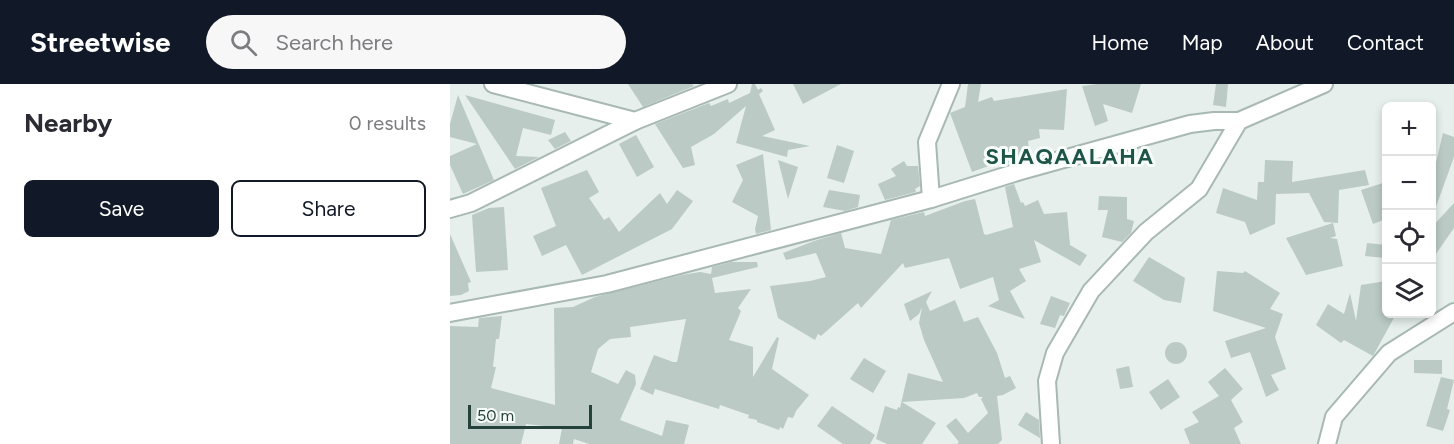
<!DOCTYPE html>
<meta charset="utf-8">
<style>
:root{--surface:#fff;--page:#f7f7f7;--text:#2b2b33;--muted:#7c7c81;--line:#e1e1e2;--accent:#111827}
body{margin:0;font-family:Figtree,sans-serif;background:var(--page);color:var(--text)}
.controls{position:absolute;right:18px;top:18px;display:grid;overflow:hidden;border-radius:9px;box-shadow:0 3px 9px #0003}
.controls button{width:54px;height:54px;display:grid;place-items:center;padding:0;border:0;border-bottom:2px solid var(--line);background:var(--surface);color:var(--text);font:30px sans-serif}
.scale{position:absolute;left:18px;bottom:15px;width:124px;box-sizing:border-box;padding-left:6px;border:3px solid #24423a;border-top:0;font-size:16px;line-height:21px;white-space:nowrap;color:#24423a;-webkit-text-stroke:4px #f7fbf9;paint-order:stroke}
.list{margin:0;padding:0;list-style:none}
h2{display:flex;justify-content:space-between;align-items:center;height:78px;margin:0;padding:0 24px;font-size:26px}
h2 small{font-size:20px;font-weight:400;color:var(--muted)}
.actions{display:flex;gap:12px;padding:18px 24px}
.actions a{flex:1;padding:14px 0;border:2px solid var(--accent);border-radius:9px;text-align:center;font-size:21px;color:var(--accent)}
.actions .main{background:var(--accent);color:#fff}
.icon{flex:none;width:33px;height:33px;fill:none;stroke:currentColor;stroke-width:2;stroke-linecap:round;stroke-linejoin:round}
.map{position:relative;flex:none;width:1004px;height:360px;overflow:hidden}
header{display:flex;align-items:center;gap:36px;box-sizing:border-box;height:84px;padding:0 30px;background:var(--accent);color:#fff}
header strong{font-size:28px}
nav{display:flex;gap:33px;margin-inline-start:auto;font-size:21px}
.search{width:420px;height:54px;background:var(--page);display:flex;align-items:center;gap:15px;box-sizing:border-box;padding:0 21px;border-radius:33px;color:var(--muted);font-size:22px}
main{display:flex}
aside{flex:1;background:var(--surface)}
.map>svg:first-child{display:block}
</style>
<header>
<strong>Streetwise</strong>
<div class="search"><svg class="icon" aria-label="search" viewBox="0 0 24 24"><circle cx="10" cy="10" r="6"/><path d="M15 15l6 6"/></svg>Search here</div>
<nav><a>Home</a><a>Map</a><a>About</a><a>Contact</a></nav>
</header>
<main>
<aside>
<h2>Nearby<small>0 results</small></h2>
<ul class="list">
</ul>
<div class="actions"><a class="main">Save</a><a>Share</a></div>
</aside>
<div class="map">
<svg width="1004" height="360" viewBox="0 0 1004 360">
<rect width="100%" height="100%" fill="#e6efeb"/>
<g fill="#bbcac4">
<polygon points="178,0 242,0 244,2 193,23"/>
<polygon points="302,0 305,0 308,6 311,4 313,7 309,10 325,46 312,52 360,62 338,66 337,73 286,59 296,22 264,50 241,63 245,81 233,84 205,40 259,19 261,22 278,15 279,19 300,9"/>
<polygon points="343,0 391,0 353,20"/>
<polygon points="518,0 531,0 528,18 542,13 544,17 617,5 614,46 589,45 590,54 578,57 580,73 565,78 553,79 552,77 522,88 500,29 515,23"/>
<polygon points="647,0 691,0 682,29 653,20 658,37 645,42 632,2"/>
<polygon points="766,0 778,0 776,23 763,21"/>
<polygon points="8,11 44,96 13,110 0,81 0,72 27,60 0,53 0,40"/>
<polygon points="15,11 105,36 101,51 73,44 66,72 89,73 65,85"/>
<polygon points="115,48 121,57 105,65 98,56"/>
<polygon points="993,49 1004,53 1004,73 983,131 981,130 981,100"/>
<polygon points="186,51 204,83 187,93 169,60"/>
<polygon points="387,61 404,67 394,99 377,94"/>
<polygon points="313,70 321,146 306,150 305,145 308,132 282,118 293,96 286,81"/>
<polygon points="328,76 348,83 338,115"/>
<polygon points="815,76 843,77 842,98 915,86 919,101 889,106 888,139 874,138 859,109 826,110 825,140 800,151 795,138 766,129 773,104 807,116 808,98 814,98"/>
<polygon points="454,77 457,82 468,82 470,102 465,105 466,108 435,116 428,100 446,92 441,85"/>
<polygon points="137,86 149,108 139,114 154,136 159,133 169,148 210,109 217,120 227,106 243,117 222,145 132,191 116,161 92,172 83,152 106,142 91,104"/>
<polygon points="936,98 936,135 923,140 911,106"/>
<polygon points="564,100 571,119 573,118 575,122 588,116 594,130 617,128 620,161 637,171 630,182 584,156 591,178 569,185 576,197 560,207 575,235 538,222 549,216 543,193 510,205 499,174 455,184 453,179 411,224 408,219 371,252 368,250 365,256 328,234 320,202 360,197 376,193 366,169 336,176 333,169 364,157 391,149 395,164 431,170 441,136 474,128 475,132 515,117 525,115 534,150 536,151 563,143 555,103"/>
<polygon points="379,106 410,111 408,123 395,127 373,123"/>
<polygon points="649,112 677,113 677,135 684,137 681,149 672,158 652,153 658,126 648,126"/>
<polygon points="1004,119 1004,144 981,177 981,144"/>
<polygon points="54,123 58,186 26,188 22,131 39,124"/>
<polygon points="883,139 886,152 880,154 887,155 893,182 856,191 836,154"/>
<polygon points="0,150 21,198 18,199 19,207 11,211 0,212"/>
<polygon points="917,159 936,161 935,174 915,172"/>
<polygon points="699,173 735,194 731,219 714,216 683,197"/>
<polygon points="281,178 307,178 308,183 262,194 265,209 301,205 288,224 291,227 279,256 303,263 303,293 327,253 329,254 322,285 359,311 346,327 343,334 338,333 333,345 330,343 329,346 307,338 307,336 298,334 299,331 270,321 269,325 205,305 203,311 190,305 204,271 223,278 227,278 236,235 180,243 181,253 160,255 148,265 141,288 168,300 176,286 185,291 186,300 170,336 212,352 216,336 239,341 234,360 139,360 124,355 123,360 109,360 112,344 76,340 71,360 0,360 0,242 28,243 29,234 52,232 49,255 46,255 43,283 46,283 41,304 105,321 104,224 123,223 145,213 232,191 250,188 261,190 262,183"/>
<polygon points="767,187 793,189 795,187 830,209 820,225 833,230 825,253 836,285 821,291 829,306 816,313 800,268 781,274 775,257 816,244 763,227"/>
<polygon points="936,197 936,230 946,230 923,272 894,256 891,259 866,241 878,220 894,230 900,209 906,237 911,201"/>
<polygon points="482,207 476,218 480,227 505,216 514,238 528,233 547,269 555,294 560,292 566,304 553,311 547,312 552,356 548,360 507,360 509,358 496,342 506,334 518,349 538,329 531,315 533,313 529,313 527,309 514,314 452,318 486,339 472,360 437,360 426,355 435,322 447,326 448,323 450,324 458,289 493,298 474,256 469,239 472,223 469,230 460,237 454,220"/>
<polygon points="601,212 620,219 614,232 610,231 605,244 590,240"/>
<circle cx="726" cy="269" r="11"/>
<polygon points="414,274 436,287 423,309 400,295"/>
<polygon points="964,276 992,276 992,290 964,289"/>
<polygon points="679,282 683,303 670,305 666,285"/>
<polygon points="775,284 793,305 781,316 793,338 784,344 791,360 740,360 734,345 749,338 742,328 769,312 758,298"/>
<polygon points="991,293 1004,296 997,325 1000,326 993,347 976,342"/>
<polygon points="718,295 730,313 711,326 699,308"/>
<polygon points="382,322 425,351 420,360 393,360 367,342"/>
<polygon points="576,328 589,336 590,354 568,341"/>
</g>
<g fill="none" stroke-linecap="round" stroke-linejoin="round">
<g stroke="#a8b8b2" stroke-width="20">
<g id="minor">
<polyline points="43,0 185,37"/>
<polyline points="481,115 477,58 501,0"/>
<polyline points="0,125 21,119 185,37 278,0"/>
<polyline points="0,229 157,200 481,115 574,86 740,40 764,37 789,37"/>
<polyline points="601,360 597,297 605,269 641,207 696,148 749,105 789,37 874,0"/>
<polyline points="877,360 884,333 939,269 1004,228"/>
</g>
</g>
<use href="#minor" stroke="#fff" stroke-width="16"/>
</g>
<g text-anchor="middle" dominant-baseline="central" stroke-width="6" stroke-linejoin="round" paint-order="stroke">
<g font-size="22" font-weight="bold" letter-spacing="1.5" fill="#1f5548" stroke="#f7fbf9">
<text x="620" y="72">SHAQAALAHA</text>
</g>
</g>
</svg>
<div class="controls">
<button>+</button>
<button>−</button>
<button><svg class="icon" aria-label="locate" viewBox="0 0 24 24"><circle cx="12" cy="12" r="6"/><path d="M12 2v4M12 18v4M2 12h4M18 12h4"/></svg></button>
<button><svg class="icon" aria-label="layers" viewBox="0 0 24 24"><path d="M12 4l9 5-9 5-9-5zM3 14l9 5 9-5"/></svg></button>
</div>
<div class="scale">50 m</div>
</div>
</main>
